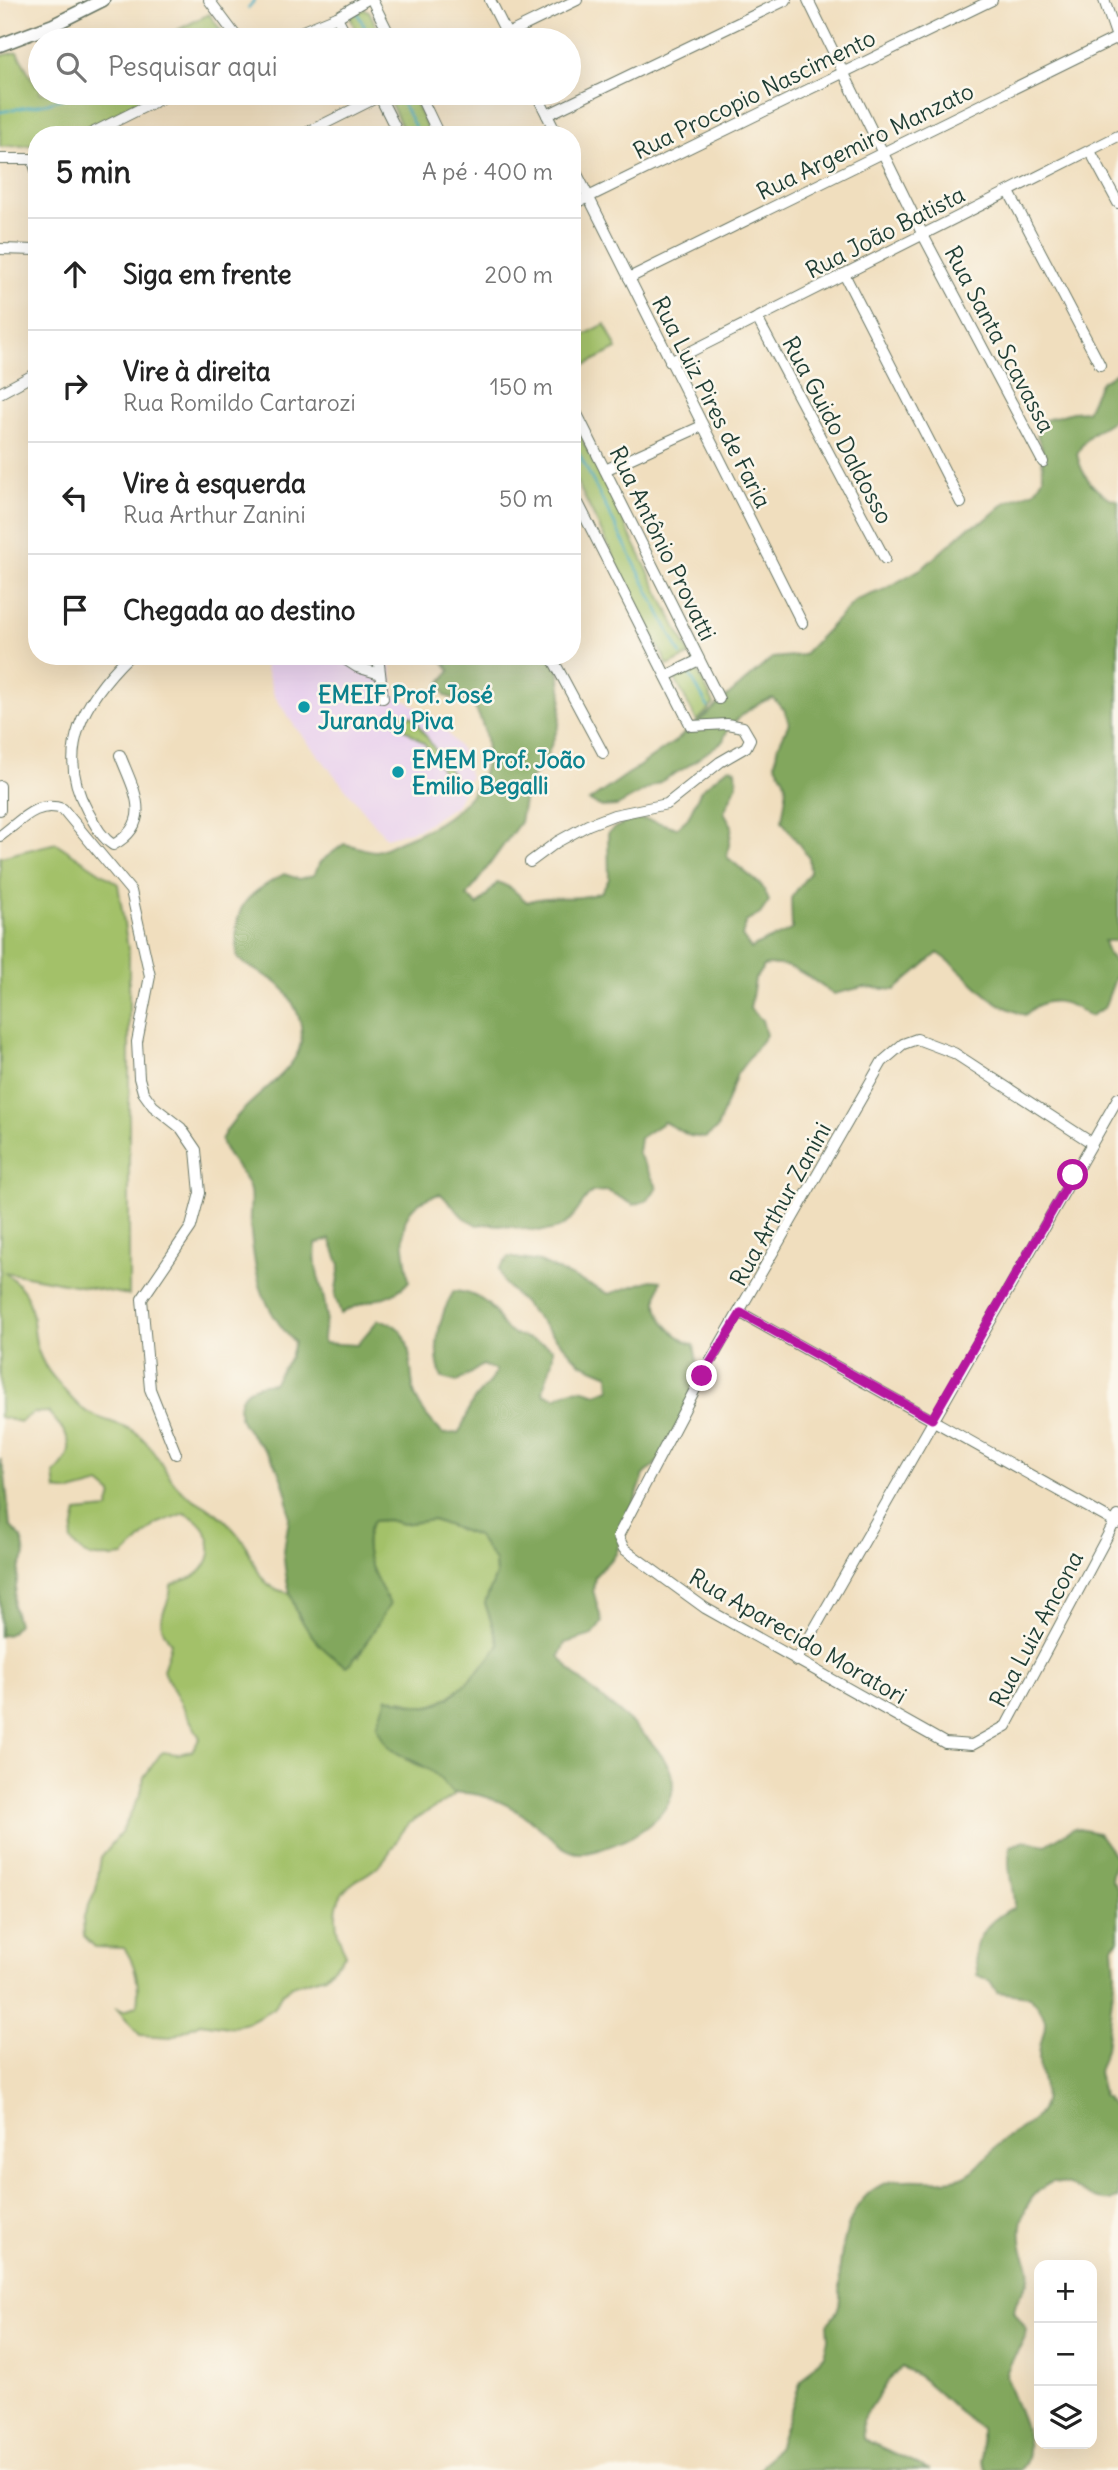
<!DOCTYPE html>
<html lang="pt">
<meta charset="utf-8">
<style>
:root{--surface:#fff;--page:#f6f6f6;--text:#222;--muted:#767676;--line:#e0e0e0}
body{margin:0;font-family:Delius,sans-serif;background:var(--page);color:var(--text)}
.controls{position:absolute;right:21px;bottom:21px;display:grid;overflow:hidden;border-radius:14px;box-shadow:0 7px 28px #0002}
.controls button{width:63px;height:63px;display:grid;place-items:center;padding:0;border:0;border-bottom:2px solid var(--line);background:var(--surface);color:var(--text);font:35px sans-serif}
.stop{position:absolute;width:21px;height:21px;margin:-16px;border:5px solid #b5179e;border-radius:50%;background:#fff}
.stop.end{background:#b5179e;border-color:#fff;box-shadow:0 2px 7px #0008}
.list{margin:0;padding:0;list-style:none}
h2{display:flex;justify-content:space-between;align-items:center;height:91px;margin:0;padding:0 28px;font-size:30px}
h2 small{font-size:23px;font-weight:400;color:var(--muted)}
.list li{display:grid;grid-template-columns:46px 1fr auto;gap:21px;align-items:center;box-sizing:border-box;height:112px;padding:0 28px;border-top:2px solid var(--line)}
.list b{display:block;font-size:26px;white-space:nowrap}
.list p{margin:0;font-size:23px;white-space:nowrap;color:var(--muted)}
.list em{font-size:23px;font-style:normal;color:var(--muted)}
.icon{flex:none;width:38px;height:38px;fill:none;stroke:currentColor;stroke-width:2;stroke-linecap:round;stroke-linejoin:round}
.map{position:relative;flex:none;width:1118px;height:2470px;overflow:hidden}
.search{position:absolute;background:var(--surface);box-shadow:0 7px 28px #0002;left:28px;top:28px;width:553px;height:77px;display:flex;align-items:center;gap:18px;box-sizing:border-box;padding:0 24px;border-radius:38px;color:var(--muted);font-size:26px}
.panel{position:absolute;background:var(--surface);box-shadow:0 7px 28px #0002;left:28px;top:126px;width:553px;height:539px;border-radius:28px}
.map>svg:first-child{display:block}
</style>
<div class="map">
<svg width="1118" height="2470" viewBox="0 0 1118 2470">
<rect width="100%" height="100%" fill="#fbf7ec"/>
<filter id="ink" filterUnits="userSpaceOnUse"><feTurbulence type="fractalNoise" baseFrequency=".0143" numOctaves="2"/><feDisplacementMap in="SourceGraphic" scale="14" xChannelSelector="R" yChannelSelector="G"/><feConvolveMatrix kernelMatrix="1 2 1 2 8 2 1 2 1" color-interpolation-filters="sRGB"/></filter>
<filter id="wash" filterUnits="userSpaceOnUse"><feTurbulence type="fractalNoise" baseFrequency=".00686" numOctaves="4" result="noise"/><feDisplacementMap in="SourceGraphic" scale="28" xChannelSelector="R" yChannelSelector="G"/><feGaussianBlur stdDeviation="1.57" result="paint"/><feColorMatrix in="noise" values="0 0 0 0 0 0 0 0 0 0 0 0 0 0 0 0 0 1.4 0 .05"/><feComposite in="paint" operator="in"/></filter>
<g filter="url(#wash)">
<rect width="100%" height="100%" fill="#f0debe"/>
<polygon fill="#e9d2ed" points="262,656 389,656 395,695 435,717 461,750 470,777 456,805 421,828 386,838 295,727 274,695"/>
<g fill="#a3c169" stroke="#617f4e" stroke-width="2">
<polygon points="364,9 369,11 383,40 359,40 350,16"/>
<polygon points="209,14 228,40 158,40"/>
<polygon points="17,52 36,86 40,85 40,93 159,93 101,123 70,135 37,135 37,145 0,147 0,56"/>
<polygon points="410,93 431,135 406,135 389,100 398,94"/>
<polygon points="605,324 617,349 573,371 572,341"/>
<polygon points="572,419 690,655 668,666 572,472"/>
<polygon points="696,668 714,704 697,721 675,679"/>
<polygon points="395,710 413,717 455,779 454,783 450,782 424,743 392,720 391,712"/>
<path d="M56,843L118,884L129,956V1295L4,1272C52,1305 17,1335 54,1378C63,1388 75,1405 87,1412C104,1422 125,1423 140,1436C158,1452 164,1472 178,1487C192,1502 212,1507 226,1521C233,1529 241,1537 246,1546C257,1569 261,1589 290,1593L299,1619L359,1657L372,1629L390,1605C376,1579 356,1548 373,1521L388,1520L403,1524L433,1520L477,1536L495,1561L496,1575L485,1603L499,1645C487,1663 450,1704 428,1706C418,1707 411,1704 402,1700L405,1759L432,1771L456,1793C440,1808 424,1811 411,1822C397,1834 393,1852 380,1864C370,1874 360,1877 350,1885C329,1901 335,1934 346,1954L325,1976L294,1985L281,1994L274,2008L247,2023L229,2027L200,2023L171,2037L140,2035L117,2009L124,2011L137,2005C140,1985 136,1964 124,1948L95,1947L84,1936L83,1918L96,1890L101,1857L121,1833L141,1793L144,1777L162,1752L177,1754L192,1751L200,1738L163,1671L171,1643C150,1615 170,1613 171,1585C180,1581 195,1578 201,1571C220,1550 207,1522 184,1513L156,1524L124,1556C101,1558 85,1561 71,1541L77,1512L108,1509L112,1494L100,1484L71,1492L56,1490L54,1474C80,1449 69,1435 48,1412L33,1413L20,1422L0,1417V857Z"/>
</g>
<g fill="#82a75d" stroke="#507248" stroke-width="2">
<path d="M1118,371V417C1098,431 1089,430 1077,454C1081,475 1096,495 1118,501V941H1104L1108,954L1118,965V971L1104,1008L1090,1016C1066,1000 1047,994 1025,1015C980,1001 973,976 938,953L895,990L863,987L834,994C810,980 793,959 764,966L755,979L750,1009L762,1020L766,1035L737,1074L717,1129L705,1138L690,1136L664,1122L640,1138L638,1153L657,1187L648,1200L634,1205L608,1191L592,1192C582,1201 578,1213 568,1222C545,1243 505,1219 477,1225L463,1217L441,1194C390,1205 404,1243 409,1281C392,1302 363,1298 341,1314L335,1296L340,1265L330,1239L316,1244C312,1274 326,1290 326,1316C326,1325 322,1333 323,1343L357,1345L378,1320C421,1326 405,1370 416,1398C422,1412 433,1423 443,1434L458,1433C467,1422 466,1413 472,1403C480,1390 490,1385 496,1371L483,1365L457,1382L442,1378C431,1351 439,1315 454,1291C469,1292 483,1298 493,1310C499,1317 499,1325 508,1331C518,1338 538,1339 553,1349C554,1366 545,1376 543,1393L556,1398C571,1388 580,1387 596,1394L610,1389L609,1375L580,1363L504,1283L499,1269L509,1257L540,1262L609,1294L651,1280L661,1281C659,1288 656,1297 657,1304C658,1321 679,1340 694,1345L701,1384L679,1424L676,1440L666,1454L644,1475L616,1554L595,1576L593,1590L602,1622L593,1635L565,1643L559,1656C589,1698 643,1720 668,1766C676,1781 674,1798 663,1811C652,1825 632,1838 615,1844C604,1848 591,1854 579,1853C565,1852 554,1840 544,1831C517,1808 489,1791 452,1793C446,1786 440,1777 432,1772C409,1754 389,1760 377,1726L387,1698C401,1700 415,1708 430,1706C451,1704 487,1663 499,1645L485,1603L496,1575L495,1561L477,1536L433,1520L403,1524L388,1520L373,1521C356,1548 376,1579 390,1604C378,1622 362,1655 346,1666C307,1641 288,1606 284,1559C283,1546 288,1531 289,1517C290,1501 284,1485 278,1470C270,1448 238,1431 239,1409C239,1389 257,1384 273,1383L290,1357L294,1342C259,1304 255,1274 250,1224C249,1213 252,1201 250,1191C245,1171 226,1160 221,1140C249,1082 339,1067 285,991C273,975 251,972 237,957C234,906 240,899 284,874L299,879L314,875L320,862L344,844C354,845 367,851 375,851C386,850 395,842 405,839C465,816 511,770 473,704L445,696L440,683L450,671L440,656H557L562,696L559,725L543,766L532,777L526,790L520,822L467,896L478,905L498,882L511,888L527,902C552,892 572,904 601,892L609,879L608,833C636,812 646,819 677,828L688,818L701,790L729,767L736,770L737,784L724,812L732,826L727,857L762,886L769,901L760,914L746,922L742,936L751,949C764,939 778,938 792,929L791,898L810,872L809,858L782,821C785,795 792,787 775,764L777,749L789,723L784,709L773,698C755,703 728,722 723,741L685,768L617,806L602,807L589,801L677,740L772,658L803,655L856,600L883,590L924,567L969,527L983,522L1006,502L1035,491L1043,478L1042,448L1037,435L1042,421L1072,412L1087,411L1100,383Z"/>
<polygon points="0,1458 5,1475 10,1526 22,1538 25,1555 19,1569 13,1605 18,1624 9,1634 0,1636"/>
<path d="M1074,1828L1098,1833L1116,1858L1111,1879L1118,1890V1940L1113,1947L1115,1973L1106,2049L1098,2072L1103,2095L1118,2111V2198C1092,2208 1077,2181 1052,2182C1025,2195 1016,2224 1023,2251C1026,2260 1031,2268 1029,2278C1027,2289 1016,2295 1014,2311L1027,2330C1024,2349 1009,2358 1006,2376C1012,2405 1043,2444 1020,2470H987L982,2460L981,2428C953,2411 934,2382 902,2367L889,2379L862,2421L863,2439L930,2470H760L779,2444L801,2381L824,2355L828,2339L827,2324C847,2305 838,2289 840,2265C842,2246 848,2219 859,2204C888,2165 921,2187 958,2178C978,2173 987,2153 1002,2141C1016,2129 1040,2123 1044,2102C1047,2088 1039,2073 1039,2060C1038,2029 1059,2027 1029,1996L997,1992L990,1981L977,1975C978,1967 974,1960 975,1953C977,1931 997,1916 1014,1907C1014,1885 1005,1868 1011,1846L1025,1841L1046,1845Z"/>
</g>
<g fill="none" stroke-linecap="round" stroke-linejoin="round">
<g stroke="#3ea8be" stroke-width="2.5">
<polyline points="248,8 255,0"/>
<polyline points="357,12 371,40"/>
<polyline points="200,40 218,31"/>
<polyline points="398,94 419,135"/>
<polyline points="0,112 48,103 79,93"/>
<polyline points="572,440 681,655"/>
<polyline points="690,675 708,707"/>
</g>
</g>
</g>
<g filter="url(#ink)">
<g fill="none" stroke-linecap="round" stroke-linejoin="round">
<g stroke="#687564" stroke-width="12">
<g id="minor">
<polyline points="209,0 239,40"/>
<polyline points="372,0 392,40"/>
<polyline points="490,0 510,40"/>
<polyline points="808,0 923,235 1043,462"/>
<polyline points="1104,0 1118,40"/>
<polyline points="337,17 349,40"/>
<polyline points="281,40 337,17 366,0"/>
<polyline points="495,40 577,0"/>
<polyline points="378,93 399,135"/>
<polyline points="419,93 439,135"/>
<polyline points="536,93 557,135"/>
<polyline points="547,115 786,0"/>
<polyline points="88,135 172,93"/>
<polyline points="302,135 386,93"/>
<polyline points="1090,151 1118,203"/>
<polyline points="0,159 37,159"/>
<polyline points="33,161 37,173"/>
<polyline points="572,164 802,623"/>
<polyline points="1009,192 1100,365"/>
<polyline points="572,205 992,0"/>
<polyline points="0,249 37,250"/>
<polyline points="844,274 961,503"/>
<polyline points="629,278 1118,37"/>
<polyline points="757,318 885,559"/>
<polyline points="670,362 1118,136"/>
<polyline points="0,393 37,373"/>
<polyline points="572,404 719,699"/>
<polyline points="605,470 702,426"/>
<polyline points="340,656 357,667 380,674"/>
<polyline points="378,656 383,698"/>
<polyline points="551,656 603,753"/>
<polyline points="666,676 699,660"/>
<path d="M120,755C133,789 155,822 113,845C100,836 95,824 87,810C54,750 85,699 129,656"/>
<polyline points="0,786 0,810"/>
<path d="M0,836C21,821 36,800 63,809L131,891L150,976L137,1042L139,1078L143,1092L153,1106L181,1128L196,1150L200,1193L191,1227L142,1299L150,1389L176,1454"/>
<polyline points="530,862 557,842 588,825 614,815 667,804 720,762 746,747 750,739 743,727 727,724 691,726 572,491"/>
<polyline points="1092,1143 954,1053 917,1039 903,1044 882,1062 702,1376 618,1536 624,1549 705,1608 945,1743 972,1745 1006,1726 1118,1516"/>
<polyline points="741,1313 1118,1524"/>
<polyline points="796,1661 1118,1098"/>
</g>
</g>
<g stroke="#687564" stroke-width="15">
<polyline id="tertiary" points="0,45 53,25 103,0"/>
</g>
<use href="#minor" stroke="#fff" stroke-width="10"/>
<use href="#tertiary" stroke="#fff" stroke-width="12"/>
</g>
</g>
<g fill="none" stroke-linecap="round" stroke-linejoin="round" filter="url(#ink)">
<polyline stroke="#b5179e" stroke-width="9" points="702,1376 741,1313 932,1419 1073,1175"/>
</g>
<g fill="#0f9aa8" stroke="#fbf7ec" stroke-width="2.5">
<circle cx="304" cy="707" r="7"/>
<circle cx="398" cy="772" r="7"/>
</g>
<g text-anchor="middle" dominant-baseline="central" stroke-width="5" stroke-linejoin="round" paint-order="stroke">
<g font-size="23" fill="#1f3d34" stroke="#fbf7ec">
<text transform="translate(754 94) rotate(-26)">Rua Procopio Nascimento</text>
<text transform="translate(865 141) rotate(-26)">Rua Argemiro Manzato</text>
<text transform="translate(885 232) rotate(-27)">Rua João Batista</text>
<text transform="translate(1000 339) rotate(62)">Rua Santa Scavassa</text>
<text transform="translate(712 402) rotate(63)">Rua Luiz Pires de Faria</text>
<text transform="translate(838 430) rotate(62)">Rua Guido Daldosso</text>
<text transform="translate(663 543) rotate(64)">Rua Antônio Provatti</text>
<text transform="translate(780 1204) rotate(-61)">Rua Arthur Zanini</text>
<text transform="translate(1036 1629) rotate(-62)">Rua Luiz Ancona</text>
<text transform="translate(798 1636) rotate(30)">Rua Aparecido Moratori</text>
</g>
<g font-size="23" font-weight="bold" fill="#0d838f" stroke="#fbf7ec" text-anchor="start">
<text x="318" y="694">EMEIF Prof. José<tspan x="318" dy="26">Jurandy Piva</tspan></text>
<text x="412" y="759">EMEM Prof. João<tspan x="412" dy="26">Emilio Begalli</tspan></text>
</g>
</g>
</svg>
<div class="controls">
<button>+</button>
<button>−</button>
<button><svg class="icon" aria-label="layers" viewBox="0 0 24 24"><path d="M12 4l9 5-9 5-9-5zM3 14l9 5 9-5"/></svg></button>
</div>
<div class="stop" style="left:1073px;top:1175px"></div>
<div class="stop end" style="left:702px;top:1376px"></div>
<div class="search"><svg class="icon" aria-label="search" viewBox="0 0 24 24"><circle cx="10" cy="10" r="6"/><path d="M15 15l6 6"/></svg>Pesquisar aqui</div>
<section class="panel">
<h2>5 min<small>A pé · 400 m</small></h2>
<ul class="list">
<li><svg class="icon" aria-label="ahead" viewBox="0 0 24 24"><path d="M12 20V5M6 11l6-6 6 6"/></svg><div><b>Siga em frente</b></div><em>200 m</em></li>
<li><svg class="icon" aria-label="right" viewBox="0 0 24 24"><path d="M7 20v-9h11M14 6l5 5-5 5"/></svg><div><b>Vire à direita</b><p>Rua Romildo Cartarozi</p></div><em>150 m</em></li>
<li><svg class="icon" aria-label="left" viewBox="0 0 24 24"><path d="M17 20v-9H6M10 6l-5 5 5 5"/></svg><div><b>Vire à esquerda</b><p>Rua Arthur Zanini</p></div><em>50 m</em></li>
<li><svg class="icon" aria-label="arrive" viewBox="0 0 24 24"><path d="M6 21V4h12l-3 4 3 4H6"/></svg><div><b>Chegada ao destino</b></div></li>
</ul>
</section>
</div>
